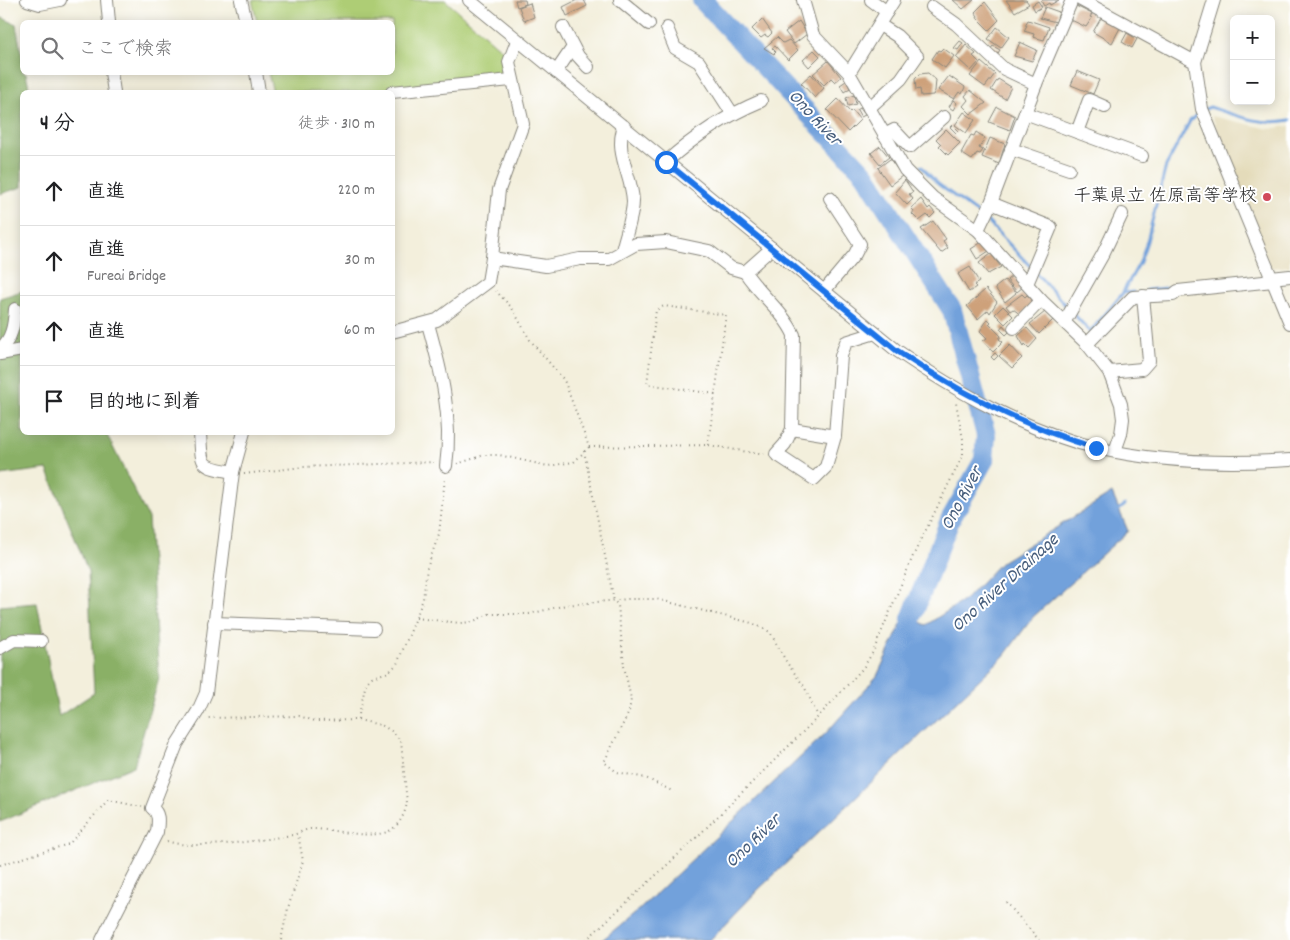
<!DOCTYPE html>
<html lang="ja">
<meta charset="utf-8">
<style>
:root{--surface:#fff;--page:#f6f6f6;--text:#202124;--muted:#757577;--line:#e0e0e0}
body{margin:0;font-family:Dekko,"Klee One",sans-serif;background:var(--page);color:var(--text)}
.controls{position:absolute;right:15px;top:15px;display:grid;overflow:hidden;border-radius:8px;box-shadow:0 2px 12px #0003}
.controls button{width:45px;height:45px;display:grid;place-items:center;padding:0;border:0;border-bottom:1px solid var(--line);background:var(--surface);color:var(--text);font:25px sans-serif}
.stop{position:absolute;width:15px;height:15px;margin:-11px;border:4px solid #1a73e8;border-radius:50%;background:#fff}
.stop.end{background:#1a73e8;border-color:#fff;box-shadow:0 1px 5px #0008}
.list{margin:0;padding:0;list-style:none}
h2{display:flex;justify-content:space-between;align-items:center;height:65px;margin:0;padding:0 20px;font-size:21px}
h2 small{font-size:16px;font-weight:400;color:var(--muted)}
.list li{display:grid;grid-template-columns:32px 1fr auto;gap:15px;align-items:center;box-sizing:border-box;height:70px;padding:0 20px;border-top:1px solid var(--line)}
.list b{display:block;font-size:19px;white-space:nowrap}
.list p{margin:0;font-size:16px;white-space:nowrap;color:var(--muted)}
.list em{font-size:16px;font-style:normal;color:var(--muted)}
.icon{flex:none;width:28px;height:28px;fill:none;stroke:currentColor;stroke-width:2;stroke-linecap:round;stroke-linejoin:round}
.map{position:relative;flex:none;width:1290px;height:940px;overflow:hidden}
.search{position:absolute;background:var(--surface);box-shadow:0 2px 12px #0003;left:20px;top:20px;width:375px;height:55px;display:flex;align-items:center;gap:12px;box-sizing:border-box;padding:0 18px;border-radius:8px;color:var(--muted);font-size:19px}
.panel{position:absolute;background:var(--surface);box-shadow:0 2px 12px #0003;left:20px;top:90px;width:375px;height:345px;border-radius:8px}
.map>svg:first-child{display:block}
</style>
<div class="map">
<svg width="1290" height="940" viewBox="0 0 1290 940">
<rect width="100%" height="100%" fill="#fff"/>
<filter id="ink" filterUnits="userSpaceOnUse"><feTurbulence type="fractalNoise" baseFrequency=".02" numOctaves="2"/><feDisplacementMap in="SourceGraphic" scale="10" xChannelSelector="R" yChannelSelector="G"/><feConvolveMatrix kernelMatrix="1 2 1 2 8 2 1 2 1" color-interpolation-filters="sRGB"/></filter>
<filter id="wash" filterUnits="userSpaceOnUse"><feTurbulence type="fractalNoise" baseFrequency=".0096" numOctaves="4" result="noise"/><feDisplacementMap in="SourceGraphic" scale="20" xChannelSelector="R" yChannelSelector="G"/><feGaussianBlur stdDeviation="1.12" result="paint"/><feColorMatrix in="noise" values="0 0 0 0 0 0 0 0 0 0 0 0 0 0 0 0 0 1.4 0 .05"/><feComposite in="paint" operator="in"/></filter>
<g filter="url(#wash)">
<rect width="100%" height="100%" fill="#f3efdc"/>
<polygon fill="#e4dbba" points="1212,116 1269,129 1290,126 1290,266 1271,268"/>
<polygon fill="#aecd74" stroke="#657448" points="252,0 445,0 503,51 504,78 366,92 273,92 268,73 392,72 392,22 257,22"/>
<g fill="#8ab066" stroke="#536641">
<polygon points="0,17 16,24 22,57 22,72 26,73 30,92 22,92 22,187 0,194"/>
<polygon points="22,291 22,432 106,433 148,518 159,678 134,766 0,822 0,606 37,603 59,716 94,693 88,571 47,469 0,475 0,298"/>
</g>
<polygon fill="#72a1db" stroke="#475e7c" points="1112,493 1128,531 1033,617 1004,656 759,889 710,940 602,940 641,908 826,733 877,676 906,614 926,625 966,599 1001,562"/>
<g fill="none" stroke-linecap="round" stroke-linejoin="round">
<g stroke="#72a1db" stroke-width="3">
<path d="M1205,109L1210,107C1237,116 1262,126 1290,120"/>
<polyline points="921,166 938,184 981,216"/>
<polyline points="986,220 1030,266"/>
<polyline points="1036,273 1069,309"/>
<polyline points="1147,290 1175,287"/>
<polyline points="1123,292 1140,262 1147,241 1166,166 1190,121 1199,112"/>
<polyline points="1073,313 1090,332 1123,293 1133,292"/>
<polyline points="1116,512 1125,505"/>
</g>
<polyline stroke="#72a1db" stroke-width="20" points="702,0 865,174 952,310 986,435 984,460 950,520 911,619 910,644"/>
</g>
<g id="blocks">
<g fill="#cea17a">
<polygon points="515,0 525,0 526,4 517,7"/>
<polygon points="577,0 584,0 587,6 567,16 563,7"/>
<polygon points="953,0 974,0 963,9"/>
<polygon points="1006,0 1026,0 1029,4 1015,12"/>
<polygon points="1043,0 1059,0 1050,5 1049,3 1044,6 1041,1"/>
<polygon points="1038,1 1042,7 1035,11 1032,5"/>
<polygon points="985,2 999,20 989,30 977,18 978,16 975,12"/>
<polygon points="530,3 534,17 524,21 519,7"/>
<polygon points="1076,6 1092,14 1090,17 1092,18 1086,27 1069,19"/>
<polygon points="1045,7 1059,12 1056,22 1040,18"/>
<polygon points="1101,18 1120,28 1112,43 1093,32"/>
<polygon points="762,19 772,33 768,37 765,35 761,38 752,29"/>
<polygon points="1028,20 1049,27 1044,40 1033,37 1034,34 1024,31 1027,25 1025,25"/>
<polygon points="799,21 807,34 794,44 785,32"/>
<polygon points="997,27 1009,37 1001,48 988,39"/>
<polygon points="1127,33 1137,39 1132,48 1122,42"/>
<polygon points="777,37 783,43 789,40 798,50 788,60 775,46 772,48 776,52 774,54 764,48"/>
<polygon points="960,41 963,43 958,50 954,48"/>
<polygon points="1020,42 1037,50 1032,61 1014,56"/>
<polygon points="966,45 976,54 973,56 979,62 971,71 956,57"/>
<polygon points="993,46 1000,50 996,56 989,51"/>
<polygon points="943,48 954,56 945,68 932,59 938,50 940,51"/>
<polygon points="814,50 820,56 809,67 803,60"/>
<polygon points="828,61 841,77 835,82 831,78 824,85 813,74"/>
<polygon points="981,62 995,74 985,87 970,76"/>
<polygon points="1077,71 1099,80 1093,94 1071,85"/>
<polygon points="928,73 936,80 935,91 933,95 921,96 920,89 916,90 915,79 920,74"/>
<polygon points="811,74 824,88 815,98 801,83"/>
<polygon points="949,76 965,87 962,94 959,92 954,99 938,90"/>
<polygon points="998,79 1011,87 1005,99 991,90"/>
<polygon points="846,81 850,88 844,92 840,85"/>
<polygon points="970,90 986,103 971,114 963,106 968,100 965,96"/>
<polygon points="854,95 856,104 848,106 846,98"/>
<polygon points="838,99 850,112 852,110 860,120 848,132 827,110"/>
<polygon points="953,100 957,103 953,110 949,107"/>
<polygon points="997,107 1015,116 1010,130 989,122"/>
<polygon points="860,108 865,115 861,117 857,110"/>
<polygon points="964,112 975,120 966,133 955,125"/>
<polygon points="952,125 958,131 956,133 950,127"/>
<polygon points="946,129 960,143 948,155 939,146 941,144 936,139"/>
<polygon points="976,132 985,138 979,148 983,150 980,154 977,153 972,160 961,153 971,135 974,136"/>
<polygon points="990,138 1005,144 999,164 982,157"/>
<polygon points="880,146 889,157 880,164 871,153"/>
<polygon points="890,159 902,176 890,185 878,168"/>
<polygon points="905,180 913,192 909,194 913,199 907,205 895,192"/>
<polygon points="921,199 928,209 930,207 935,213 930,218 927,215 919,221 912,214 914,211 911,208"/>
<polygon points="933,221 946,239 943,241 948,248 941,253 921,229"/>
<polygon points="982,242 989,251 977,259 971,249"/>
<polygon points="991,254 1001,267 988,274 979,263"/>
<polygon points="970,267 979,282 974,285 976,287 969,292 958,274"/>
<polygon points="1013,275 1023,287 1017,292 1007,280"/>
<polygon points="1005,280 1016,293 1005,302 995,288"/>
<polygon points="986,289 997,302 990,313 988,310 978,319 967,306"/>
<polygon points="1022,294 1025,297 1027,295 1035,302 1021,315 1013,309 1010,311 1006,306"/>
<polygon points="1003,306 1013,316 1005,324 995,314"/>
<polygon points="1045,312 1053,320 1039,334 1030,324"/>
<polygon points="988,319 991,322 989,324 1001,336 999,339 1003,342 993,352 983,341 987,338 980,331"/>
<polygon points="1003,325 1009,332 1006,335 1000,329"/>
<polygon points="1027,328 1037,339 1029,348 1025,344 1024,346 1018,336"/>
<polygon points="1010,345 1022,358 1012,368 999,356"/>
<polygon points="995,353 998,356 994,360 991,357"/>
</g>
</g>
</g>
<g filter="url(#ink)">
<use href="#blocks" fill-opacity="0" stroke="#88867c" stroke-width="1"/>
<g fill="none" stroke-linecap="round" stroke-linejoin="round">
<g stroke="#88867c" stroke-width="14">
<g id="minor">
<polyline points="27,0 40,4 60,0"/>
<polyline points="107,0 109,22"/>
<polyline points="241,0 246,22"/>
<path d="M469,0L896,350C957,392 1024,430 1097,448C1160,463 1226,464 1290,460"/>
<polyline points="620,0 649,24"/>
<polyline points="803,0 813,35 849,73 905,170 933,198 978,230 1041,300 1087,344 1109,372 1121,404 1123,419 1121,434 1115,451"/>
<polyline points="871,0 887,12"/>
<polyline points="1081,0 1195,62 1202,109 1290,323"/>
<polyline points="932,7 956,24 1004,69 1036,84"/>
<polyline points="563,27 578,56 588,67"/>
<polyline points="667,28 675,48 699,62 732,113"/>
<polyline points="1195,62 1214,0"/>
<polyline points="111,72 114,92"/>
<polyline points="256,72 259,92"/>
<polyline points="556,72 573,47"/>
<polyline points="849,73 894,0"/>
<polyline points="392,92 511,80"/>
<polyline points="869,108 901,79 917,56 897,36 880,25"/>
<polyline points="1025,113 1142,156"/>
<polyline points="1077,132 1089,100 1105,107"/>
<polyline points="884,135 894,130 910,147 944,117"/>
<polyline points="1011,149 1069,169"/>
<path d="M666,162C695,136 725,116 761,101"/>
<polyline points="991,203 1051,227 1027,284"/>
<polyline points="978,230 991,203 1036,84 1072,0"/>
<path d="M772,248L745,272C759,294 783,311 794,335L792,429L785,444L776,454L814,479L826,467L835,436L841,356L846,342L875,333"/>
<path d="M622,251C625,236 633,217 633,201C632,175 614,153 624,126"/>
<polyline points="492,258 546,266 580,259 609,259 636,244 666,242 709,251 731,268 745,272"/>
<polyline points="1271,278 1290,276"/>
<polyline points="824,291 855,254 860,244 830,198"/>
<polyline points="1065,321 1103,254 1122,214"/>
<path d="M428,324C441,370 453,418 446,466"/>
<polyline points="1014,328 1041,300"/>
<polyline points="392,332 437,320 488,282 492,258 499,190 523,124 509,62 517,41"/>
<polyline points="1087,344 1133,297 1173,295 1178,291 1273,281"/>
<path d="M0,349C12,339 14,325 15,309"/>
<polyline points="0,354 22,350"/>
<polyline points="1109,372 1142,369 1149,361 1143,296"/>
<polyline points="792,429 835,436"/>
<path d="M200,432C202,467 199,466 233,472"/>
<polyline points="214,623 374,629"/>
<polyline points="0,648 14,640 41,641"/>
<path d="M102,940L157,832C158,822 160,814 152,808L177,744L198,711L206,693L233,472L244,432"/>
</g>
</g>
<g stroke="#88867c" stroke-width="2" stroke-dasharray="1 4" stroke-linecap="butt">
<polyline points="708,445 726,315 664,306 656,310 647,384 715,394"/>
<polyline points="589,447 708,445 765,455"/>
<polyline points="584,451 614,601 618,605 624,666 631,699 629,712 604,762 617,772 646,778 674,792"/>
<polyline points="457,464 484,455 499,455 548,466 574,462 589,447 564,380 530,340 512,308 496,291"/>
<polyline points="244,474 303,467 434,462"/>
<polyline points="416,618 460,623 472,622 489,614 529,614 566,605 628,599 656,599 752,623 770,632 787,663 804,686 818,716"/>
<polyline points="358,719 366,683 372,677 389,672 397,664 416,618 423,599 427,568 439,534 445,478"/>
<path d="M167,841C192,851 263,840 292,835C299,834 306,828 313,829C333,829 371,840 389,831C399,826 405,814 407,803L401,741L393,732L381,725L358,720L315,721L299,716L208,718"/>
<polyline points="0,865 69,844 108,800 142,807"/>
<polyline points="1006,902 1039,940"/>
<polyline points="281,940 288,908 303,861 298,834"/>
<polyline points="586,940 693,841 818,717 863,668 873,652 913,556 963,455 963,439 956,403"/>
</g>
<use href="#minor" stroke="#fff" stroke-width="12"/>
</g>
</g>
<g fill="none" stroke-linecap="round" stroke-linejoin="round" filter="url(#ink)">
<path stroke="#1a73e8" stroke-width="6" d="M666,162L896,350C959,393 1023,426 1096,448"/>
</g>
<circle fill="#d1495b" stroke="#fff" stroke-width="2" cx="1267" cy="197" r="5"/>
<g text-anchor="middle" dominant-baseline="central" stroke-width="4" stroke-linejoin="round" paint-order="stroke">
<g font-size="18" fill="#1c1c1c" stroke="#fff" text-anchor="end">
<text x="1257" y="197">千葉県立 佐原高等学校</text>
</g>
<g font-size="19" font-style="italic" fill="#475e7c" stroke="#fff">
<text transform="translate(814 119) rotate(47)">Ono River</text>
<text transform="translate(963 499) rotate(-62)">Ono River</text>
<text transform="translate(1006 584) rotate(-42)">Ono River Drainage</text>
<text transform="translate(754 842) rotate(-44)">Ono River</text>
</g>
</g>
</svg>
<div class="controls">
<button>+</button>
<button>−</button>
</div>
<div class="stop" style="left:666px;top:162px"></div>
<div class="stop end" style="left:1096px;top:448px"></div>
<div class="search"><svg class="icon" aria-label="search" viewBox="0 0 24 24"><circle cx="10" cy="10" r="6"/><path d="M15 15l6 6"/></svg>ここで検索</div>
<section class="panel">
<h2>4 分<small>徒歩 · 310 m</small></h2>
<ul class="list">
<li><svg class="icon" aria-label="ahead" viewBox="0 0 24 24"><path d="M12 20V5M6 11l6-6 6 6"/></svg><div><b>直進</b></div><em>220 m</em></li>
<li><svg class="icon" aria-label="ahead" viewBox="0 0 24 24"><path d="M12 20V5M6 11l6-6 6 6"/></svg><div><b>直進</b><p>Fureai Bridge</p></div><em>30 m</em></li>
<li><svg class="icon" aria-label="ahead" viewBox="0 0 24 24"><path d="M12 20V5M6 11l6-6 6 6"/></svg><div><b>直進</b></div><em>60 m</em></li>
<li><svg class="icon" aria-label="arrive" viewBox="0 0 24 24"><path d="M6 21V4h12l-3 4 3 4H6"/></svg><div><b>目的地に到着</b></div></li>
</ul>
</section>
</div>
